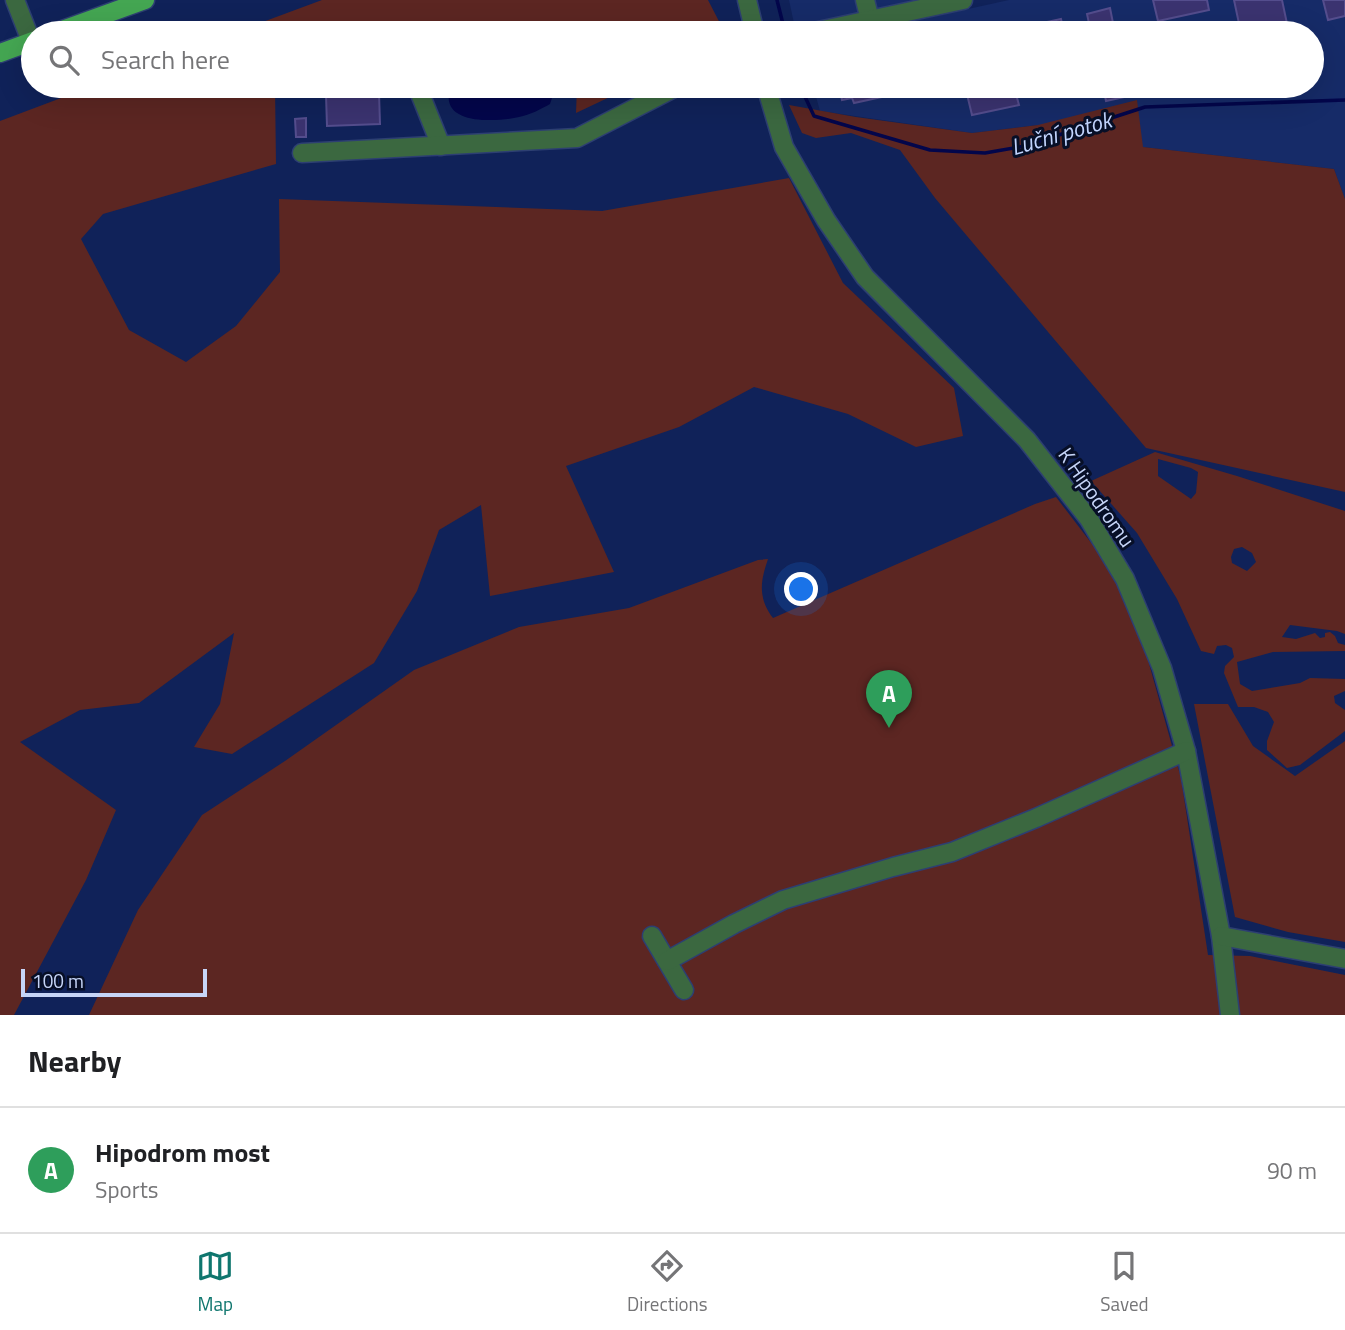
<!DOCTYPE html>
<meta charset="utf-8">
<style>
:root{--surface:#fff;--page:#f6f6f6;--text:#202124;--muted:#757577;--line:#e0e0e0;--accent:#0f766e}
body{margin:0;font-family:"Titillium Web",sans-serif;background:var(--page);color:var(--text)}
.scale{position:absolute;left:21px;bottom:18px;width:186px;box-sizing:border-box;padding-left:7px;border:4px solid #c6d5f8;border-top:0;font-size:19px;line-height:24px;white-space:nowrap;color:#c6d5f8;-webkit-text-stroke:5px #070f27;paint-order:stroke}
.you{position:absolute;left:802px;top:590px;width:24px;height:24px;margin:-18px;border:5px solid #fff;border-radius:50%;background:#1a73e8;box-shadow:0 0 0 10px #1a73e833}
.badge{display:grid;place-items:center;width:46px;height:46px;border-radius:50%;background:var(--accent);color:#fff;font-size:23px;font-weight:700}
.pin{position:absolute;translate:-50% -58px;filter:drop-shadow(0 2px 4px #0008)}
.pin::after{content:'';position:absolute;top:37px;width:24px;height:21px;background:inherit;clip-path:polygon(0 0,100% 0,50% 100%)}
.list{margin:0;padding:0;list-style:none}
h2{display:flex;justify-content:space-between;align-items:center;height:91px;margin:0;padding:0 28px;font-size:30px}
h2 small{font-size:23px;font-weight:400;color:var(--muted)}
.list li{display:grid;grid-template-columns:46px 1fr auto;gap:21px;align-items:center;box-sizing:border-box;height:126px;padding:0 28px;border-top:2px solid var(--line)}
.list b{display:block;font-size:26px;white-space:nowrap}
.list p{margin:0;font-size:23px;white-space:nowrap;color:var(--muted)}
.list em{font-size:23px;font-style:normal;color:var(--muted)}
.icon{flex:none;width:38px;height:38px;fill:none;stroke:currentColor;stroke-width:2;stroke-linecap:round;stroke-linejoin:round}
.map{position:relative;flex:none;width:1345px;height:1015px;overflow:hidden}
.search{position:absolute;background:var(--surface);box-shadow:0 7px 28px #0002;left:21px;right:21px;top:21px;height:77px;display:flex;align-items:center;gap:18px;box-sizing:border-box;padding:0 24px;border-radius:38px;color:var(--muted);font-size:26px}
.sheet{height:217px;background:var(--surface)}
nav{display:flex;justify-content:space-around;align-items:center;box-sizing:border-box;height:98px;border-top:2px solid var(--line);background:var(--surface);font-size:19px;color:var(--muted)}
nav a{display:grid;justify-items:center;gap:4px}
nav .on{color:var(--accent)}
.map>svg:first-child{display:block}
</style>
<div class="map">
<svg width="1345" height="1015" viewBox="0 0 1345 1015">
<rect width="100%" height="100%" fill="#102259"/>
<g fill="#162b68">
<polygon points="789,0 917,0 795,28"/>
<polygon points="1009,0 1345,0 1345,199 1334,169 1143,147 1038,125 972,133 820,111 813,86 1312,86 1312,33 859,33"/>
</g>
<g fill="#5c2622" fill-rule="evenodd">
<polygon points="322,0 708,0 725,33 233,33"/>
<polygon points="93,86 275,86 276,164 103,214 81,239 129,330 186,362 236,326 280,272 279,199 602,211 789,178 843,283 954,388 963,436 916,447 848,414 754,387 679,427 566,466 614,572 490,596 481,505 439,530 417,591 374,663 232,754 194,747 220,704 234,633 139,703 80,710 20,742 116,810 86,880 14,1015 0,1015 0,121"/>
<polygon points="577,86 633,86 576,113"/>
<polygon points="1137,100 1143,147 1334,169 1345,199 1345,492 1146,448 935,198 900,150 851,133 816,138 802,133 789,105 856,117 972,133 1038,125"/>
<path d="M1155,452L1237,476L1345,511V634L1337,631L1290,625L1282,637L1296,639L1315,633L1320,638L1325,637V633L1330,632L1335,636L1338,643L1345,645V651L1273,652L1237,662L1240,684L1252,691L1300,683L1310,678L1345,679V691L1334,696L1335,703L1345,710V731L1300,765L1287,768L1267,750V741L1274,722L1268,712L1254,707H1238L1224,673L1225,666L1234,657L1232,648L1226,645L1217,646L1214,654L1201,651L1177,599L1137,533L1091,481ZM1158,459L1191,468L1198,472L1196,493L1191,499L1158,476ZM1242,547L1252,553L1256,562L1247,571L1232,563L1231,557L1234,549Z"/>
<path d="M1056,497L1112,570L1143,642L1181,778L1208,955L1250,956L1345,975V1015H89L138,910L202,815L285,761L414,670L519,627L629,608L758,560L768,559C760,582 758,598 773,618L1035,504Z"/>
<polygon points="1194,704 1228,704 1253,746 1295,776 1345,741 1345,942 1288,932 1235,917"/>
</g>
<path fill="#03064b" d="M451,86H545L554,92L550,104C541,109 530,115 519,117C497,122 436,126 451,86Z"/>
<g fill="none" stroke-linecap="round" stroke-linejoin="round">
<g stroke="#03064b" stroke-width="3.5">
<polyline points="777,0 784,28"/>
<polyline points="800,86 814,116 930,150 985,153 1025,146 1145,107 1345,100"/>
</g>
</g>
<g fill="#3b3370" stroke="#544d8d" stroke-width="2">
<polygon points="1153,0 1207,0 1209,10 1158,21"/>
<polygon points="1234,0 1282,0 1289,33 1241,33"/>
<polygon points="1323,0 1345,0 1345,16 1328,20"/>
<polygon points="1110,8 1115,33 1091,33 1087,14"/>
<polygon points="1061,19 1064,33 1016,33 1015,29"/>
<polygon points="839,86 913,86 914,90 854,103 852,98 842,100"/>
<polygon points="965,86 1034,86 1035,90 1016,94 1019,105 972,115"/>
<polygon points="1103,86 1127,86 1129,96 1106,101"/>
<polygon points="379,93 380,124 327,126 326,95"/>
<polygon points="306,118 306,137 296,137 295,119"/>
</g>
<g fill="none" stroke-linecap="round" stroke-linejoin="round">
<g stroke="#2d3f72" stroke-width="21">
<g id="minor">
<polyline points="15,0 31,41"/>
<polyline points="747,0 755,33"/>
<polyline points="865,0 870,20"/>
<polyline points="809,33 963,0"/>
<polyline points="417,86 441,146"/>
<polyline points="766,86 784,147 826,220 865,277 1027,440 1089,519 1125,579 1162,668 1186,751 1221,936 1230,1015"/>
<polyline points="302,153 577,138 678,86"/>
<polyline points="652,936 684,990"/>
<polyline points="1221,936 1345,959"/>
<polyline points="667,961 734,924 783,900 893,867 952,852 1036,818 1186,751"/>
</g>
</g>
<g stroke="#2d3f72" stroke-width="21">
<g id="major">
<polyline points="54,33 145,0"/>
<polyline points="0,53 33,41"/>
</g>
</g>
<use href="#minor" stroke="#3b6840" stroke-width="18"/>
<use href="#major" stroke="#44a652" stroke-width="18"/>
</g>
<g text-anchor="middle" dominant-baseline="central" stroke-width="6" stroke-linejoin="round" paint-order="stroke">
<g font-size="21" fill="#c6d5f8" stroke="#070f27">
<text transform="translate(1097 497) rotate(55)">K Hipodromu</text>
</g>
<g font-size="23" font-style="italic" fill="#c2d4fd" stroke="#070f27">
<text transform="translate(1061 133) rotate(-16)">Luční potok</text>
</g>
</g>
</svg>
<div class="scale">100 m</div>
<div class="you"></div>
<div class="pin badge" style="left:889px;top:728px;background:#2e9e5b">A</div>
<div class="search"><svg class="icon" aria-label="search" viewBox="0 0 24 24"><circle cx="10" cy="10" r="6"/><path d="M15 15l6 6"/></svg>Search here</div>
</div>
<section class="sheet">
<h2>Nearby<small></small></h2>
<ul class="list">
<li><span class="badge" style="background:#2e9e5b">A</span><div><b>Hipodrom most</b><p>Sports</p></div><em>90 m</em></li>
</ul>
</section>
<nav>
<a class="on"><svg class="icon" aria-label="map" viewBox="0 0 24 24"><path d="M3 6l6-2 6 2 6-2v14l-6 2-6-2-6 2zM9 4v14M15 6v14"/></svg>Map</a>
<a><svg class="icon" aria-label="directions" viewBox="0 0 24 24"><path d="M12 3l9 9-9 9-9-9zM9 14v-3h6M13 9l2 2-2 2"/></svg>Directions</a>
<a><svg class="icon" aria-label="saved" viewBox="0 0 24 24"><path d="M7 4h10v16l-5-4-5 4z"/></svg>Saved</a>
</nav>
